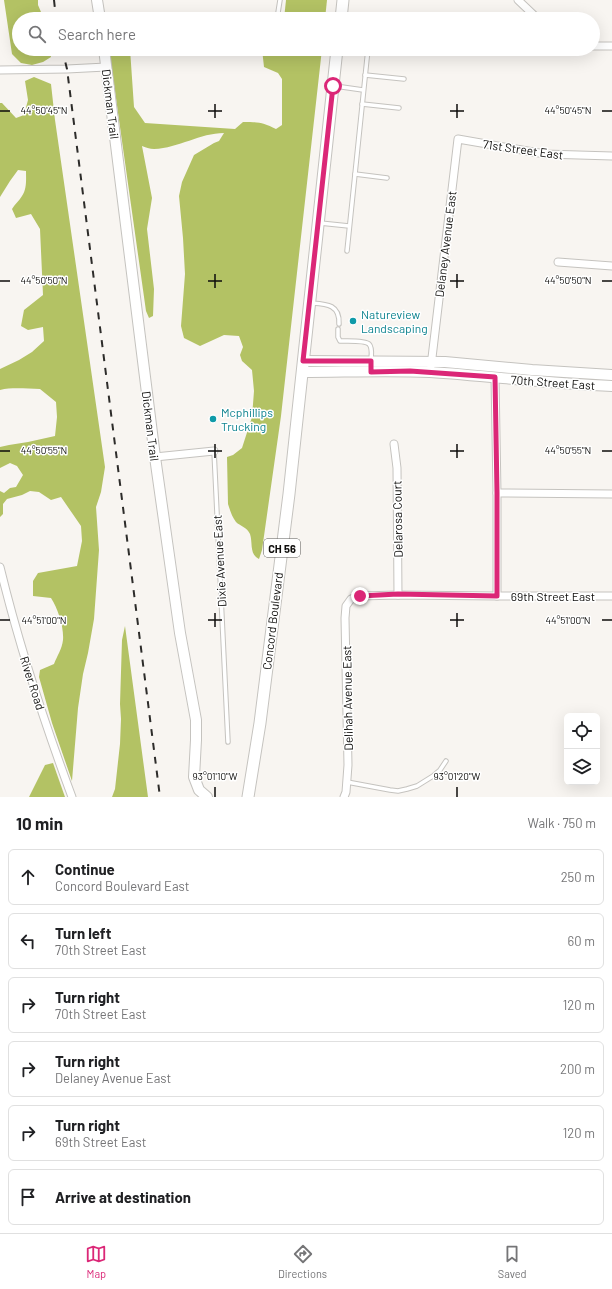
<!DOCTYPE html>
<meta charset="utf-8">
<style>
:root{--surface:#fff;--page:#f2f2f2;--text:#202124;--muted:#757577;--line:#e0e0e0;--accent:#db2777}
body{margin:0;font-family:Barlow,sans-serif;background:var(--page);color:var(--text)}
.controls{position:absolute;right:12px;bottom:12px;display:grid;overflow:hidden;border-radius:6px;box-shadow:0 4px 16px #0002}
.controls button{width:36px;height:36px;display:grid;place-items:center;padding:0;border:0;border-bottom:1px solid var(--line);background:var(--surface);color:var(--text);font:20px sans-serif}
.stop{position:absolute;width:12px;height:12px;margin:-9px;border:3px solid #db2777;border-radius:50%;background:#fff}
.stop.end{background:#db2777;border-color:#fff;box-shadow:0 1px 4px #0008}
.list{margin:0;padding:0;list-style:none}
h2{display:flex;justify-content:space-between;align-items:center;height:52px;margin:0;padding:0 16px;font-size:17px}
h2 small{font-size:13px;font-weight:400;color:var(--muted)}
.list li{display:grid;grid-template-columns:26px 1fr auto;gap:12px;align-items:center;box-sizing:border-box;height:56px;margin:0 8px 8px;padding:0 8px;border:1px solid var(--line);border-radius:6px}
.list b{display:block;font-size:15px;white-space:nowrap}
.list p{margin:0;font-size:13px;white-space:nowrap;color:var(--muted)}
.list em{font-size:13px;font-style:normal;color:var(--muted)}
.icon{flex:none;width:22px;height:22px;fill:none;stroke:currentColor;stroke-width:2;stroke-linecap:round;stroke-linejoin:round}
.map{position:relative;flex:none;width:612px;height:797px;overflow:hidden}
.search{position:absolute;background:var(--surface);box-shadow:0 4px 16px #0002;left:12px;right:12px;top:12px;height:44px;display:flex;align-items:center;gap:10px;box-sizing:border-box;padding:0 14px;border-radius:22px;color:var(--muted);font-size:15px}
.sheet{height:436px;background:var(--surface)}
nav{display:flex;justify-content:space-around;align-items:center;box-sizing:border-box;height:56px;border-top:1px solid var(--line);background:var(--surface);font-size:11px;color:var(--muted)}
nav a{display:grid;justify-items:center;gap:2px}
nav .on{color:var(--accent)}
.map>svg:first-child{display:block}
</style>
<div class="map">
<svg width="612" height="797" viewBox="0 0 612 797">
<rect width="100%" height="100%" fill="#f8f5f1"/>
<g fill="#b3c264">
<polygon points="4,0 38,0 38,5 44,19 19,19 19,49 50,49 51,57 43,62 32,65 21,63 12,54"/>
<polygon points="286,0 327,0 325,19 284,19"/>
<path d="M109,49H130L134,107L145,123L235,129L243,122C257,122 263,122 276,129L282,125V79L278,73L264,67L262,49H322L281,416L262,550L259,559C249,554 253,543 250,534C247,527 240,526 236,522C232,517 230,510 228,504L227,457L233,455L242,448L252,417L254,391L252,370L242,361L240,355L243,347L239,336L224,335L200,346L184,338L181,326L185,274L183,238L179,196L182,182L194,155L214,143L219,141L224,133C200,133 179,148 154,149C150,149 145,147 142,146L152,198L147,229L154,289L153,316L149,318L146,311Z"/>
<path d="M34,77L51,84L55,120L105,467L101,492L96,507L99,550L94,619L88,653L83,674L78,708L72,781L52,723L39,677L40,670L54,664C57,656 62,649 63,640C64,627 58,609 51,598L33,596V581L38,573L77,566L82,541L81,526L61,497L51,500L39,492L30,491L22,495L7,499L3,504V514L0,517V491L4,493L10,488L16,487L23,475L17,466L10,463L0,468V447L9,445L28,442L55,436L57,417L56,402L40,389C27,389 13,387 0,390V369L19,360L32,352L44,341L43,327L28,330L21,326L24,310L43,295L40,229L31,214L16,218L12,209C15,204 19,201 22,196C27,189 26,179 26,171L18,170L10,181L0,197V103H2L16,118L24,115L28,100L25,81Z"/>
<polygon points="125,626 148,797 112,797 115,789 120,744 121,719 120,704 122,640"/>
<polygon points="53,763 65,797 29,797 45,765"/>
</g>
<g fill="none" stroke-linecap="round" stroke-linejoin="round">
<g stroke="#c5c3bf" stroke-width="5.5">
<g id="lane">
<polyline points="277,19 280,0"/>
<polyline points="365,75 404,79"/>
<polyline points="335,86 363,90"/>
<polyline points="362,104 399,108"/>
<polyline points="355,174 387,178"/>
<polyline points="320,223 349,226"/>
<polyline points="347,251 368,49"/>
<path d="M311,303C326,304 340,304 339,324"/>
<path d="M338,329V337L340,341C346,341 365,340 369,344C373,348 371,356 371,361"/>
<polyline points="214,451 228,742"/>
<polyline points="347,782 390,790 398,791 407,789 417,786 433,776 440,770 446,761"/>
</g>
</g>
<g stroke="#c5c3bf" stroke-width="9">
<g id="street">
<polyline points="518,0 538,19"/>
<polyline points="593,46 612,46"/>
<polyline points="0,70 67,69 106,67"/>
<polyline points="558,262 612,266"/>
<polyline points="431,366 458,139 545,154 612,156"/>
<polyline points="495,377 497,493 497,596"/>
<polyline points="394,444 397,468 398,595"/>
<polyline points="155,457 214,451"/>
<polyline points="497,493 612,494"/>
<path d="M0,567C19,645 44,722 72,797"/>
<polyline points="344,797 346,792 348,765 345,618 346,606 351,599 360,596 398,595 497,596 612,596"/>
</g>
</g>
<g stroke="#c5c3bf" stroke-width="12">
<g id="secondary">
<polyline points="97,0 100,19"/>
<polyline points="104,49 155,457 180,633 196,720 196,740 194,777 199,790 207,797"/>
<polyline points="303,361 445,362 532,370 612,375"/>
<path d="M302,372C344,372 387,370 430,372C491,376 551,384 612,386"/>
</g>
</g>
<g stroke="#c5c3bf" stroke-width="13">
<g id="primary">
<polyline points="341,19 343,0"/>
<polyline points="248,797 260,723 289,494 337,49"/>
</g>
</g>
<use href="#lane" stroke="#fff" stroke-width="3.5"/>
<use href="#street" stroke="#fff" stroke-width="7"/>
<use href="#secondary" stroke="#fff" stroke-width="10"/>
<use href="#primary" stroke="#fff" stroke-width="11"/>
<g stroke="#2d2c2a" stroke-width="2" stroke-dasharray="7 7" stroke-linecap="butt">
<polyline points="54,0 56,19"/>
<polyline points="62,49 67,69 160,797"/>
</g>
</g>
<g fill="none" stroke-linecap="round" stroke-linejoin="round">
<polyline stroke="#db2777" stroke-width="5" points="333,86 303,361 371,361 371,372 410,371 495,377 497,493 497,596 398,594 360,596"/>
</g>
<path fill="none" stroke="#0e0d0b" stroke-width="1.5" d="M215,104V118M457,104V118M0,111H10M208,111H222M450,111H464M602,111H612M215,274V288M457,274V288M0,281H10M208,281H222M450,281H464M602,281H612M215,444V458M457,444V458M0,451H10M208,451H222M450,451H464M602,451H612M215,613V627M457,613V627M0,620H10M208,620H222M450,620H464M602,620H612M215,787V797M457,787V797"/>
<g fill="#0f9aa8" stroke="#fff" stroke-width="1.5">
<circle cx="353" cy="321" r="4"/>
<circle cx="213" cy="419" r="4"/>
</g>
<g text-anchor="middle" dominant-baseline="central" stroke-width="3" stroke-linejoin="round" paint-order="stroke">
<rect fill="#fff" stroke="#565654" stroke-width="1" x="264" y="539" width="36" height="18" rx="3"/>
<g font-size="11" font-weight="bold" fill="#0e0d0b">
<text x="282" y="548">CH 56</text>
</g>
<g font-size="12" fill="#0e0d0b" stroke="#fff">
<text transform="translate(111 104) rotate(83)">Dickman Trail</text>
<text transform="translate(523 149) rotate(8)">71st Street East</text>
<text transform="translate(445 244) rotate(-83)">Delaney Avenue East</text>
<text transform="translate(553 382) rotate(4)">70th Street East</text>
<text transform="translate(151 426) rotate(83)">Dickman Trail</text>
<text transform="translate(397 519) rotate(-91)">Delarosa Court</text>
<text transform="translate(219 561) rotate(-93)">Dixie Avenue East</text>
<text x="553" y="596">69th Street East</text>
<text transform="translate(272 621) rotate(-83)">Concord Boulevard</text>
<text transform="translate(33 683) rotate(72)">River Road</text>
<text transform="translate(347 698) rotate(-91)">Delihah Avenue East</text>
</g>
<g font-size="12" fill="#0d838f" stroke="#fff" text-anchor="start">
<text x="361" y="314">Natureview<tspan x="361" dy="14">Landscaping</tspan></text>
<text x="221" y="412">Mcphillips<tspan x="221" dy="14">Trucking</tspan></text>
</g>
</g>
<g font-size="10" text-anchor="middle" fill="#0e0d0b" stroke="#fff" stroke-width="3" stroke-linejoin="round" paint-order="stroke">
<text x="568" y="114">44°50'45"N</text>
<text x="44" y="114">44°50'45"N</text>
<text x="568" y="284">44°50'50"N</text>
<text x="44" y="284">44°50'50"N</text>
<text x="568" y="454">44°50'55"N</text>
<text x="44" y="454">44°50'55"N</text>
<text x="568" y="624">44°51'00"N</text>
<text x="44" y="624">44°51'00"N</text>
<text x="215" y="780">93°01'10"W</text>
<text x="457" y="780">93°01'20"W</text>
</g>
</svg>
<div class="controls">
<button><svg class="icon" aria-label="locate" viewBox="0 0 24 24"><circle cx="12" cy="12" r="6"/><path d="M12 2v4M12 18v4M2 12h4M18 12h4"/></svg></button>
<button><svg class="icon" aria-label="layers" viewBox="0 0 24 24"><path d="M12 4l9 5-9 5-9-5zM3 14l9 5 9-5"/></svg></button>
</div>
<div class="stop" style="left:333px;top:86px"></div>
<div class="stop end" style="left:360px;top:596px"></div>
<div class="search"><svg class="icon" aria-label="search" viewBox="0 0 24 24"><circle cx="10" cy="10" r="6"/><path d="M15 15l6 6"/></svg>Search here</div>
</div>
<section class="sheet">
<h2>10 min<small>Walk · 750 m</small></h2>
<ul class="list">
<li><svg class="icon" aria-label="ahead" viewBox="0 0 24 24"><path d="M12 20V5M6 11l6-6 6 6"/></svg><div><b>Continue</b><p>Concord Boulevard East</p></div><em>250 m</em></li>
<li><svg class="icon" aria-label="left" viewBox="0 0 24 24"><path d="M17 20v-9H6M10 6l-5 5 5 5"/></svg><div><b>Turn left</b><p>70th Street East</p></div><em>60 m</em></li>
<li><svg class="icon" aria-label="right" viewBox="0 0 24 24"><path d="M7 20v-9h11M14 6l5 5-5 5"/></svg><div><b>Turn right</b><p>70th Street East</p></div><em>120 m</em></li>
<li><svg class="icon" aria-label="right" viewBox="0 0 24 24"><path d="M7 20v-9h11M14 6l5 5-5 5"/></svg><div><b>Turn right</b><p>Delaney Avenue East</p></div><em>200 m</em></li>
<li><svg class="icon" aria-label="right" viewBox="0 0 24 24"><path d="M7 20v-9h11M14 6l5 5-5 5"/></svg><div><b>Turn right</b><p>69th Street East</p></div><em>120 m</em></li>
<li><svg class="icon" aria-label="arrive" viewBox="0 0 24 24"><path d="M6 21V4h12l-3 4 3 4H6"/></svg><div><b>Arrive at destination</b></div></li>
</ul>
</section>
<nav>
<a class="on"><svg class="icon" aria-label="map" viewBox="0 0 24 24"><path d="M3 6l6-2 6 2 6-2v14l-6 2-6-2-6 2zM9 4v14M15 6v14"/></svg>Map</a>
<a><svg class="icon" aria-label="directions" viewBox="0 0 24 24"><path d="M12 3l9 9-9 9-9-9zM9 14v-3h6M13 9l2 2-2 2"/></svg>Directions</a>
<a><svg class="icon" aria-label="saved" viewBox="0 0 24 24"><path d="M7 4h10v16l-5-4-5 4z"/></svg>Saved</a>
</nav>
